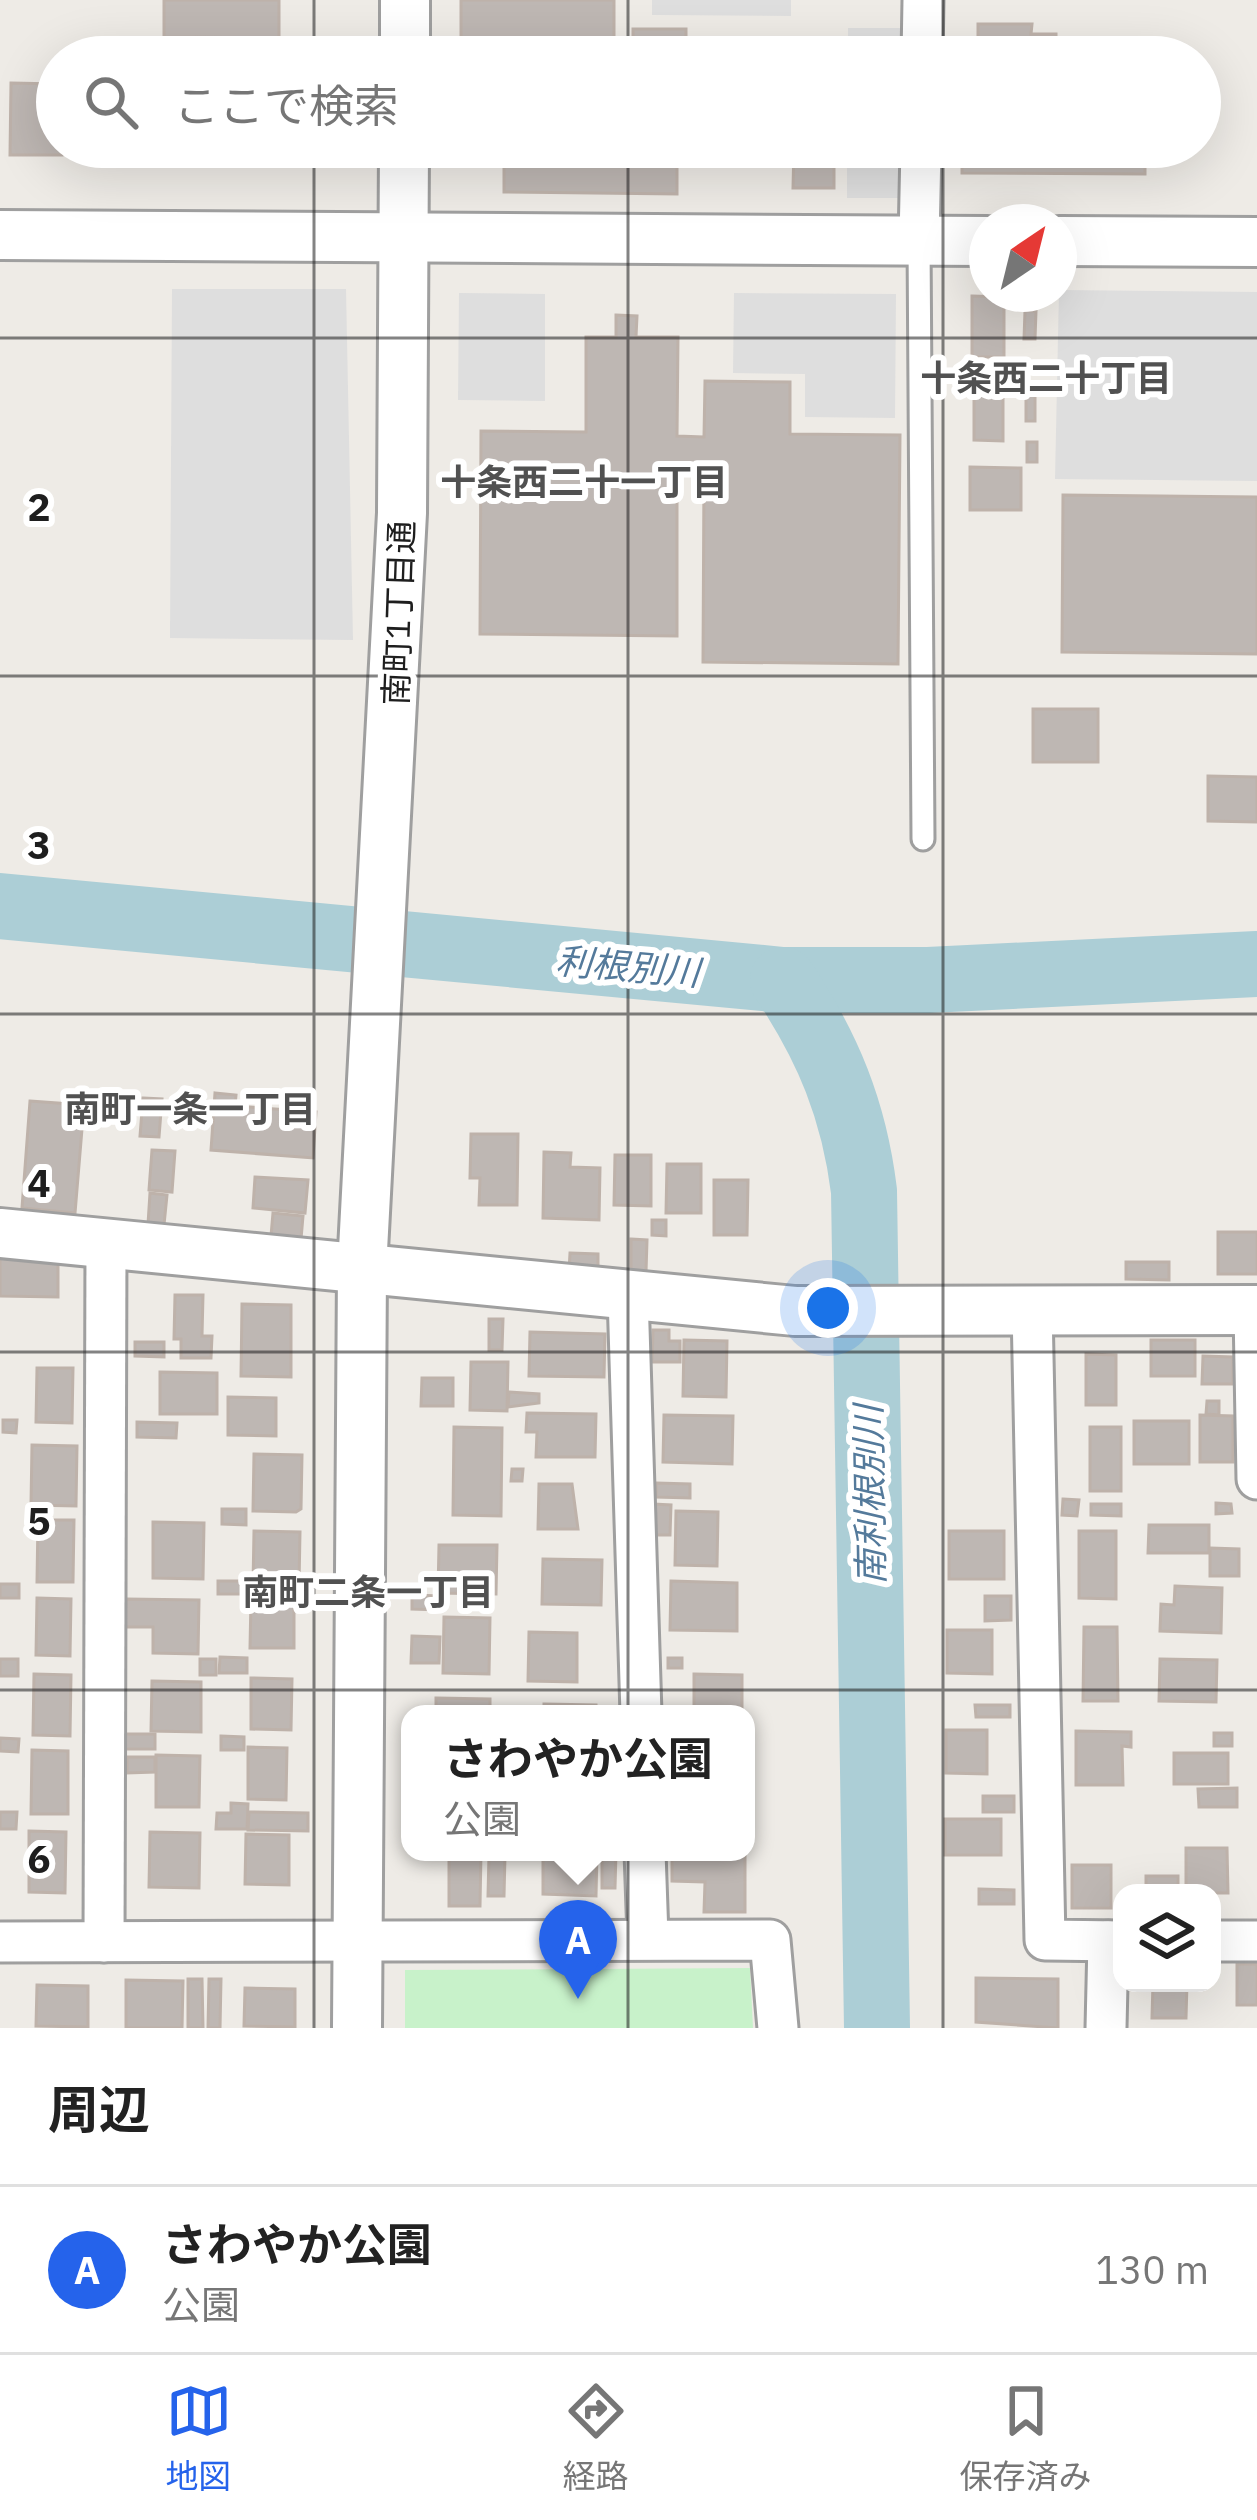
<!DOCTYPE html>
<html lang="ja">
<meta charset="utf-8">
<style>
:root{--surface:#fff;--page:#f6f6f6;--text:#222;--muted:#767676;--line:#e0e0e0;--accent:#2563eb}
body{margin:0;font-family:"IBM Plex Sans","Noto Sans JP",sans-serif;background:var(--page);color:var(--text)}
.controls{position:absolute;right:36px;bottom:36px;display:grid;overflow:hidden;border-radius:24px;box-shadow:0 12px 48px #0002}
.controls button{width:108px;height:108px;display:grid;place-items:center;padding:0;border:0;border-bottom:3px solid var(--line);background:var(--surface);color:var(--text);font:60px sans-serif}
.compass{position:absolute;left:969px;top:204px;width:108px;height:108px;border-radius:50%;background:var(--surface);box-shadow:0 12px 48px #0002;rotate:35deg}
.you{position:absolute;left:828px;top:1308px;width:42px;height:42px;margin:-30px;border:9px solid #fff;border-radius:50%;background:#1a73e8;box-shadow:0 0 0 18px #1a73e833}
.badge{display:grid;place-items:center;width:78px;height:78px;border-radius:50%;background:var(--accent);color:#fff;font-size:39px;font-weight:700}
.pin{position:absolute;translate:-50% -99px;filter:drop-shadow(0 3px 6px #0008)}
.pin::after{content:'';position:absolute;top:63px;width:42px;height:36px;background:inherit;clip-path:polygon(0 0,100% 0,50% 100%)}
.popup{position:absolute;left:401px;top:1705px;width:354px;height:156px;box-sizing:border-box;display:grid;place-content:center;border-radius:24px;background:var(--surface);filter:drop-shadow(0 3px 9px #0005);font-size:39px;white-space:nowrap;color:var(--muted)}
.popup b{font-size:45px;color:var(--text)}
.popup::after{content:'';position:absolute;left:50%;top:100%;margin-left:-24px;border:24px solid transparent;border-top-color:var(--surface)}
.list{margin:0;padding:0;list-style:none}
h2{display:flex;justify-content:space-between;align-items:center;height:156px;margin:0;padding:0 48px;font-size:51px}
h2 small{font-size:39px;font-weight:400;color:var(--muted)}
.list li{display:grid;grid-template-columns:78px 1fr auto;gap:36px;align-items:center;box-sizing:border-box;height:168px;padding:0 48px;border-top:3px solid var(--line)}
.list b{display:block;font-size:45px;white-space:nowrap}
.list p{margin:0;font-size:39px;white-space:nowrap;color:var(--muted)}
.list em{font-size:39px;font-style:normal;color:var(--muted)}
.icon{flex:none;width:66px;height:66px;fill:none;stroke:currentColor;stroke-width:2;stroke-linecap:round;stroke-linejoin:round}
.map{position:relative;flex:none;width:1257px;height:2028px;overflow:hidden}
.search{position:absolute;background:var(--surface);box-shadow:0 12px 48px #0002;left:36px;right:36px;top:36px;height:132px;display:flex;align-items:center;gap:30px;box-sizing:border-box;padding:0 42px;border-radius:66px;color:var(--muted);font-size:45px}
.sheet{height:324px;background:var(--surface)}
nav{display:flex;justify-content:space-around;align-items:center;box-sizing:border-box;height:168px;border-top:3px solid var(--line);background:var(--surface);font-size:33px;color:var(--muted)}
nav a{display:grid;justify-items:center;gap:6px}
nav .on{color:var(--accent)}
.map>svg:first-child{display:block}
</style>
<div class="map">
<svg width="1257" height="2028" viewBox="0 0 1257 2028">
<rect width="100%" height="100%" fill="#eeebe6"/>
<polygon fill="#c8f2ca" points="750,1968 753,2028 405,2028 405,1970"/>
<g fill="#dedede">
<polygon points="652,0 791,0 791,16 652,15"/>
<rect x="848" y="28" width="53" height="29"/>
<polygon points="847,147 900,147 899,198 847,198"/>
<polygon points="172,289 346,289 353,640 170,638"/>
<polygon points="1059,290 1257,292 1257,481 1055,479"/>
<polygon points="459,293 545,294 545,401 458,400"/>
<polygon points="734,293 896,294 895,418 805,417 805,374 733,373"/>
</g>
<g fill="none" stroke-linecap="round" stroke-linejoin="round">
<g stroke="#acced6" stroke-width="66">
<polyline points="0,906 783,980 928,980 1257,964"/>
<path d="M783,980C828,1047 854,1110 864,1191L877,2028"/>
</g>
</g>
<g fill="#beb7b3" stroke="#beb2aa" stroke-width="3">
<polygon points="164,0 279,0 279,38 164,37"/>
<polygon points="461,0 614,0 614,45 633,45 633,29 686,29 686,46 809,48 809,57 461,57"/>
<polygon points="978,24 1032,24 1031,34 1056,34 1056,57 978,57"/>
<rect x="260" y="48" width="37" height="9"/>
<rect x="306" y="51" width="44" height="6"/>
<polygon points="11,83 57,84 62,155 10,155"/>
<polygon points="458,147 480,147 480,165 458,164"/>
<polygon points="504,147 677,147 677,194 504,192"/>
<polygon points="794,147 834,147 834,188 793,188"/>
<polygon points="962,147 1145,147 1145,174 962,173"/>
<polygon points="972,296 1004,297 1004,357 972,357"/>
<polygon points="1025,311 1036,311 1035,339 1024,339"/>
<polygon points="616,315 637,316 636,337 678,337 677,436 704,437 705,381 790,382 790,434 900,435 898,664 703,662 704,473 677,472 677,636 480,634 481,431 586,432 586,337 616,337"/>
<polygon points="974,376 1003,376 1003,441 974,440"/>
<rect x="1026" y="391" width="9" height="30"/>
<rect x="1027" y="442" width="10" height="20"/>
<polygon points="970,467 1021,468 1021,510 970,510"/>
<polygon points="1063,495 1257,497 1257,654 1062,652"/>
<rect x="1033" y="709" width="65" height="53"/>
<polygon points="1208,776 1257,777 1257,822 1208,821"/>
<polygon points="215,1093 236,1095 235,1106 316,1112 313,1158 211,1150"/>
<polygon points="143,1098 162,1099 159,1137 140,1136"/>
<polygon points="30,1101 84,1105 75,1213 22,1208"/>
<polygon points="90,1101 118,1104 117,1115 89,1113"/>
<polygon points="471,1134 518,1134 517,1205 479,1205 480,1178 470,1178"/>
<polygon points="152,1150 175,1151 172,1192 149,1190"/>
<polygon points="544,1152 571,1153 570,1167 600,1168 599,1220 543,1218"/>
<polygon points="615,1155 651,1155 651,1206 614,1205"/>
<polygon points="667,1164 701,1164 701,1213 666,1213"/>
<polygon points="255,1177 308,1180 305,1213 253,1208"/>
<polygon points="714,1180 748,1180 747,1235 714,1235"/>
<polygon points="150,1193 167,1195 164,1225 148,1224"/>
<polygon points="273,1213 303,1216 301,1239 271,1236"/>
<polygon points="652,1220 666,1220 666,1236 652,1235"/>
<rect x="1218" y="1232" width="39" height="42"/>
<polygon points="631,1239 647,1240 646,1272 631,1272"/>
<polygon points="570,1253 598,1254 598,1271 569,1271"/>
<polygon points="0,1254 58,1255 58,1297 0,1296"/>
<polygon points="1126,1262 1169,1262 1169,1280 1126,1279"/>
<polygon points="175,1295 203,1295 202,1336 212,1336 211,1358 181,1358 181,1339 174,1339"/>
<polygon points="242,1304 291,1305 291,1377 241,1376"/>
<polygon points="489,1319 503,1319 502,1350 489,1350"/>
<polygon points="653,1330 669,1330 669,1341 680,1341 680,1362 652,1362"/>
<polygon points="530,1332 605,1334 604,1377 529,1376"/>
<polygon points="684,1340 727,1341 726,1397 683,1396"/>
<rect x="1151" y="1340" width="44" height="36"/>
<polygon points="135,1342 164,1342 164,1357 135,1356"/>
<polygon points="1086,1354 1116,1355 1116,1405 1086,1405"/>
<polygon points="1203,1356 1233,1357 1233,1384 1202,1384"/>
<polygon points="471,1362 508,1362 507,1411 470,1410"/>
<polygon points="37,1368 73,1368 72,1423 36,1422"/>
<polygon points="160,1372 217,1373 217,1414 160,1414"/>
<polygon points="422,1378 453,1378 453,1406 421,1406"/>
<polygon points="509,1392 539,1394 539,1403 508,1407"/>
<polygon points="228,1397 276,1398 276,1436 228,1435"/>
<polygon points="1207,1401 1219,1401 1219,1415 1206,1414"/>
<polygon points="527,1413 596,1414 595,1457 536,1457 537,1432 526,1432"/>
<polygon points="664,1415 733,1416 732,1464 663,1462"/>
<polygon points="1200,1415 1233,1416 1233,1462 1200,1462"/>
<polygon points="3,1420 17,1420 16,1433 3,1432"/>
<rect x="1134" y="1421" width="55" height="43"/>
<polygon points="137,1422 177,1423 176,1438 137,1437"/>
<polygon points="454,1427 502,1428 501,1516 453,1515"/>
<rect x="1090" y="1427" width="31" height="64"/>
<polygon points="32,1445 77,1446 76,1506 31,1505"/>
<polygon points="254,1454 302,1455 301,1509 296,1512 253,1511"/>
<polygon points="512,1469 523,1469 522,1481 511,1481"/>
<polygon points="656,1483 690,1484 690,1498 656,1497"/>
<polygon points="539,1484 572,1484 578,1529 538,1529"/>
<polygon points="1063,1499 1079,1500 1077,1516 1062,1515"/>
<polygon points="1216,1503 1231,1504 1232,1513 1216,1514"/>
<polygon points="653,1504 671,1505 670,1535 653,1535"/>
<polygon points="1091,1504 1121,1504 1121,1516 1091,1515"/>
<polygon points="222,1509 246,1509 246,1525 222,1524"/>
<polygon points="676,1511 718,1512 717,1566 675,1565"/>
<polygon points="38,1520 74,1520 73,1582 37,1582"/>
<polygon points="153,1522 204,1523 203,1579 153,1578"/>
<polygon points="1149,1525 1209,1525 1209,1553 1148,1553"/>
<polygon points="254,1531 300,1532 299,1585 253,1585"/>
<rect x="949" y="1531" width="55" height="48"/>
<polygon points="1079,1531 1116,1531 1116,1599 1079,1598"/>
<polygon points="439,1545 497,1545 496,1594 438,1593"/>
<polygon points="1210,1548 1239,1549 1239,1576 1210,1576"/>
<polygon points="543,1559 602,1560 601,1605 542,1604"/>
<rect x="218" y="1581" width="28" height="13"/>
<polygon points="671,1581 737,1583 737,1631 670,1630"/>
<rect x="0" y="1584" width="19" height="14"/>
<polygon points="1175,1586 1222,1588 1221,1633 1160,1631 1161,1604 1174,1605"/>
<polygon points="412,1595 440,1596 440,1610 412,1609"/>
<polygon points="985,1596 1011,1596 1011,1620 985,1621"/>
<polygon points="37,1598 71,1599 70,1656 36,1655"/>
<polygon points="126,1599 199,1600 198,1654 153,1653 153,1627 125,1627"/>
<polygon points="251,1599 294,1599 294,1648 250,1648"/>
<polygon points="444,1617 490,1618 489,1674 443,1673"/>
<polygon points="1084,1627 1117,1627 1118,1701 1083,1701"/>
<polygon points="947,1630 992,1630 992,1674 947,1673"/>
<polygon points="529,1632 577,1633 577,1682 528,1681"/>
<polygon points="412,1636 440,1637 439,1663 411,1663"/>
<polygon points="220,1657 247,1658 247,1673 219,1673"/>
<rect x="668" y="1658" width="14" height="10"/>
<rect x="0" y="1659" width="18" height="17"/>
<rect x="200" y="1659" width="16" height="16"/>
<polygon points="1160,1659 1217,1660 1216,1702 1159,1701"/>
<polygon points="34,1674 71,1675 70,1736 33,1735"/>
<polygon points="694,1674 742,1675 742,1713 694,1712"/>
<polygon points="251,1678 292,1679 291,1730 251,1729"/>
<polygon points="152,1681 201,1682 201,1732 151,1731"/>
<polygon points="436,1698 490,1699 490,1714 436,1714"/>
<polygon points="544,1704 596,1705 596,1714 544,1714"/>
<polygon points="975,1705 1010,1705 1010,1717 976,1717"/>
<polygon points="946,1730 987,1730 987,1774 946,1773"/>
<polygon points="1076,1731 1131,1732 1131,1747 1122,1746 1123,1785 1076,1785"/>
<rect x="1214" y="1733" width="18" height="13"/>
<rect x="125" y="1734" width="30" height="15"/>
<polygon points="221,1736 244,1737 244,1750 221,1750"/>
<polygon points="0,1738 19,1739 18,1752 0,1751"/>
<polygon points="248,1747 287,1748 286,1800 248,1799"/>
<polygon points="32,1750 68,1751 68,1814 31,1814"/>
<rect x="1174" y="1753" width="54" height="31"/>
<polygon points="156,1755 200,1756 199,1807 156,1807"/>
<polygon points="127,1757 155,1757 155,1772 127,1773"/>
<polygon points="1237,1788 1237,1807 1199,1807 1198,1789"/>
<rect x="983" y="1796" width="31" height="16"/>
<polygon points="231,1803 248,1804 247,1829 216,1829 217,1813 231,1813"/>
<polygon points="0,1812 17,1812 16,1829 0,1829"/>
<polygon points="249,1812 308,1813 308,1831 248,1830"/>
<rect x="945" y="1819" width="56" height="36"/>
<polygon points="29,1831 66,1832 65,1893 29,1892"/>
<polygon points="150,1832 200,1833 199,1888 149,1887"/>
<polygon points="246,1834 289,1835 289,1885 245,1884"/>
<polygon points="1186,1848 1227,1848 1228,1893 1186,1893"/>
<polygon points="449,1852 481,1852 480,1906 449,1906"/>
<polygon points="543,1852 597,1852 596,1896 543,1894"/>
<polygon points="602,1852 616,1852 615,1888 602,1888"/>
<polygon points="672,1852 745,1852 745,1912 704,1912 705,1882 672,1881"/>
<polygon points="489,1855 505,1855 504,1896 488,1896"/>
<rect x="1072" y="1865" width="39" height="43"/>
<rect x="1146" y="1876" width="32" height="17"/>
<polygon points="979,1889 1014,1890 1014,1904 979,1904"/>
<rect x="1237" y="1964" width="20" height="41"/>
<polygon points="976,1978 1058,1979 1058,2028 976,2022"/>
<polygon points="188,1979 202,1979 203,2028 188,2028"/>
<polygon points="209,1979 221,1979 220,2028 208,2028"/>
<polygon points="126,1980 183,1981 182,2028 126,2028"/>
<polygon points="1153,1983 1187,1983 1186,2018 1152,2018"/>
<polygon points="37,1985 88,1986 88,2027 36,2026"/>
<polygon points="245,1988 295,1989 295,2027 244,2026"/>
</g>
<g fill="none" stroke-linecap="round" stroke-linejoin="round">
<g stroke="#9f9f9f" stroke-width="27">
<polyline id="service" points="919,241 923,839"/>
</g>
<g stroke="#9f9f9f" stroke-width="45">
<g id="minor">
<polyline points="922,57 923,0"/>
<polyline points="919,241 921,147"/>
<polyline points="628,1295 641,1714"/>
<polyline points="1032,1308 1045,1940 1122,1941"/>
<polyline points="1254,1310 1257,1479"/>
<polyline points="645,1852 648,1937"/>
<polyline points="1212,1941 1257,1941"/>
<polyline points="0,1942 770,1940 778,2028"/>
<polyline points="104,1942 106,1244"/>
<polyline points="1106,2028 1108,1941"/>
</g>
</g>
<g stroke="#9f9f9f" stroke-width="54">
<g id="tertiary">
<polyline points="405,57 405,0"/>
<polyline points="0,235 987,241"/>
<polyline points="1059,241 1257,242"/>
<polyline points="0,1233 795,1311 1257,1310"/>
<polyline points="357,2028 362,1269 402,513 404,147"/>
</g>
</g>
<use href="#service" stroke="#fff" stroke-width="21"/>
<use href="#minor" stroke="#fff" stroke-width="39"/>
<use href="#tertiary" stroke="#fff" stroke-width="48"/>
</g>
<path fill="none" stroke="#1e1e1e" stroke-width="3" stroke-opacity="0.55" d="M314,0V57M628,0V57M943,0V57M314,147V2028M628,147V2028M943,147V2028M0,338H1257M0,676H1257M0,1014H1257M0,1352H1257M0,1690H1257"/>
<g text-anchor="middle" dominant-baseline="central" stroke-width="12" stroke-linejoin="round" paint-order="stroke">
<g font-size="33" fill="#1e1e1e" stroke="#fff">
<text transform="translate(398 613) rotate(-88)">南町1丁目通</text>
</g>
<g font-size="36" font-weight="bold" fill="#515151" stroke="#fff">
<text x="1046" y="377">十条西二十丁目</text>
<text x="584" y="481">十条西二十一丁目</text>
<text x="190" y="1108">南町一条一丁目</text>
<text x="368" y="1591">南町二条一丁目</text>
</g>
<g font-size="36" font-style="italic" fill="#547a9b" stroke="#fff">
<text transform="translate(628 966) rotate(5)">利根別川</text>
<text transform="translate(869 1495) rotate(-91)">南利根別川</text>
</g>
</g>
<g font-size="39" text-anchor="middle" font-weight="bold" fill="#1e1e1e" stroke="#fff" stroke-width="12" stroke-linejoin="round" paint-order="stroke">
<text x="39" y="521">2</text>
<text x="39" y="859">3</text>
<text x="39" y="1197">4</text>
<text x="39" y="1535">5</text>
<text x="39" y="1873">6</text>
</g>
</svg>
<div class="controls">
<button><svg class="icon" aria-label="layers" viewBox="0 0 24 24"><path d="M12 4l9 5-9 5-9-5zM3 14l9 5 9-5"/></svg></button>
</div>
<svg class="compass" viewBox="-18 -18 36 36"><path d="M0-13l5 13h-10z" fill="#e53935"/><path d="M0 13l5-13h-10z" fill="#767676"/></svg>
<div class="you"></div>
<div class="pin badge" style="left:578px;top:1999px">A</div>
<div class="popup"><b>さわやか公園</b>公園</div>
<div class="search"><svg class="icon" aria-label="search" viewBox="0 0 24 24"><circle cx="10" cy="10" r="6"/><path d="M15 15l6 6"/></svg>ここで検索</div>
</div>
<section class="sheet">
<h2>周辺<small></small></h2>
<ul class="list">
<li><span class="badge">A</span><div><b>さわやか公園</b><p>公園</p></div><em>130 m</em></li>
</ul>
</section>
<nav>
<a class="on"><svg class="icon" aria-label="map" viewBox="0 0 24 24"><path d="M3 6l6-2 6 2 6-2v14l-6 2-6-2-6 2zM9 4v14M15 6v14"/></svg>地図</a>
<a><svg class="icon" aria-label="directions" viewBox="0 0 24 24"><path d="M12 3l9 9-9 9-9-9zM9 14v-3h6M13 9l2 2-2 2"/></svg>経路</a>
<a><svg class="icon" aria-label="saved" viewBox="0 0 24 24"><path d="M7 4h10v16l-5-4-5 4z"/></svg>保存済み</a>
</nav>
